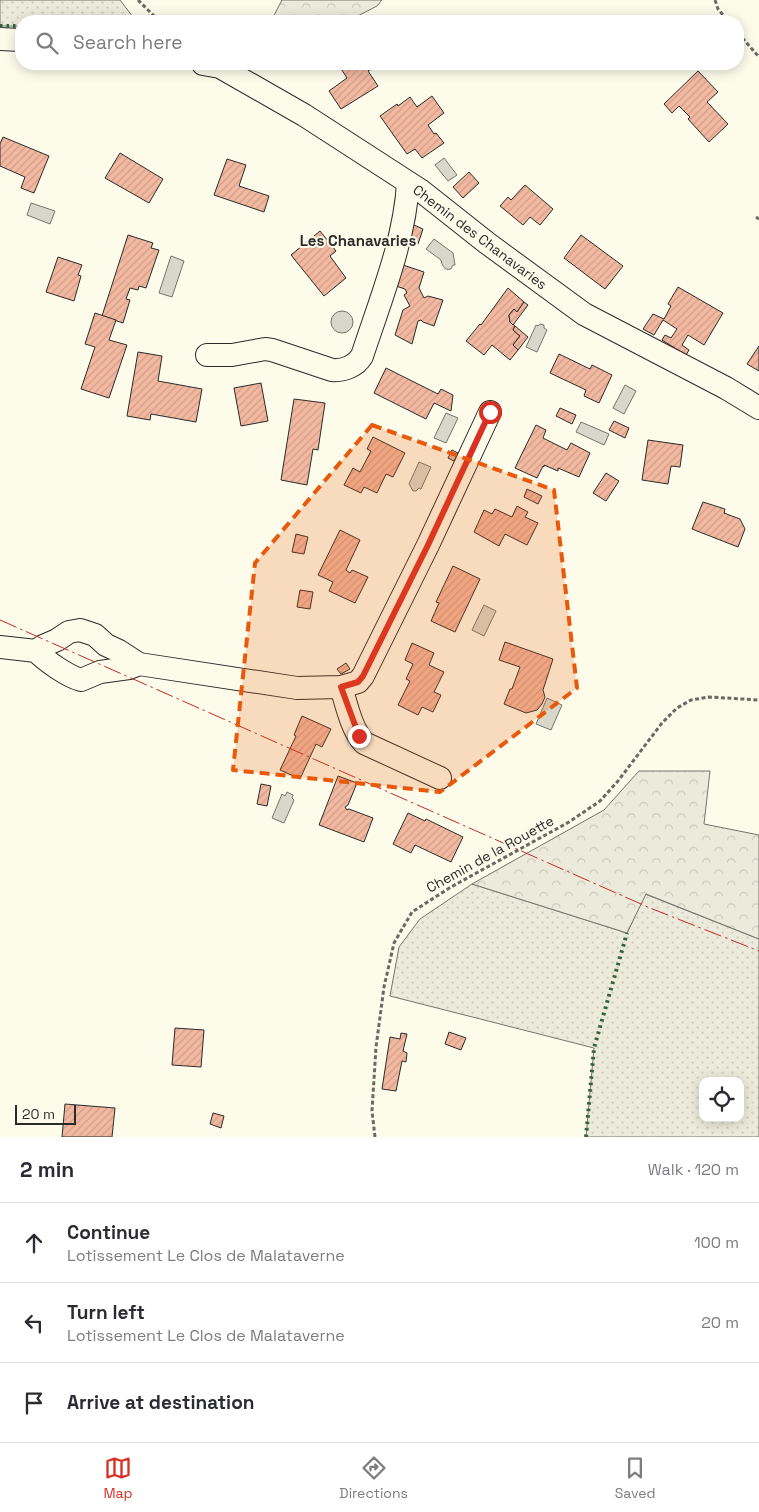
<!DOCTYPE html>
<meta charset="utf-8">
<style>
:root{--surface:#fff;--page:#f7f7f7;--text:#2b2b33;--muted:#7c7c81;--line:#e1e1e2;--accent:#d93025}
body{margin:0;font-family:"Space Grotesk",sans-serif;background:var(--page);color:var(--text)}
.controls{position:absolute;right:15px;bottom:15px;display:grid;overflow:hidden;border-radius:10px;box-shadow:0 2px 12px #0003}
.controls button{width:45px;height:45px;display:grid;place-items:center;padding:0;border:0;border-bottom:1px solid var(--line);background:var(--surface);color:var(--text);font:25px sans-serif}
.scale{position:absolute;left:15px;bottom:12px;width:61px;box-sizing:border-box;padding-left:5px;border:2px solid #2b2b2b;border-top:0;font-size:14px;line-height:18px;white-space:nowrap;color:#2b2b2b;-webkit-text-stroke:4px #fdfbea;paint-order:stroke}
.stop{position:absolute;width:15px;height:15px;margin:-11px;border:4px solid #d93025;border-radius:50%;background:#fff}
.stop.end{background:#d93025;border-color:#fff;box-shadow:0 1px 5px #0008}
.list{margin:0;padding:0;list-style:none}
h2{display:flex;justify-content:space-between;align-items:center;height:65px;margin:0;padding:0 20px;font-size:21px}
h2 small{font-size:16px;font-weight:400;color:var(--muted)}
.list li{display:grid;grid-template-columns:32px 1fr auto;gap:15px;align-items:center;box-sizing:border-box;height:80px;padding:0 20px;border-top:1px solid var(--line)}
.list b{display:block;font-size:19px;white-space:nowrap}
.list p{margin:0;font-size:16px;white-space:nowrap;color:var(--muted)}
.list em{font-size:16px;font-style:normal;color:var(--muted)}
.icon{flex:none;width:28px;height:28px;fill:none;stroke:currentColor;stroke-width:2;stroke-linecap:round;stroke-linejoin:round}
.map{position:relative;flex:none;width:759px;height:1137px;overflow:hidden}
.search{position:absolute;background:var(--surface);box-shadow:0 2px 12px #0003;left:15px;right:15px;top:15px;height:55px;display:flex;align-items:center;gap:12px;box-sizing:border-box;padding:0 18px;border-radius:20px;color:var(--muted);font-size:19px}
.sheet{height:305px;background:var(--surface)}
nav{display:flex;justify-content:space-around;align-items:center;box-sizing:border-box;height:70px;border-top:1px solid var(--line);background:var(--surface);font-size:14px;color:var(--muted)}
nav a{display:grid;justify-items:center;gap:2px}
nav .on{color:var(--accent)}
.map>svg:first-child{display:block}
</style>
<div class="map">
<svg width="759" height="1137" viewBox="0 0 759 1137">
<defs>
<pattern id="grass-dots" width="8" height="8" patternUnits="userSpaceOnUse" patternTransform="scale(1.25)"><rect width="8" height="8" fill="#ecebdb"/><path d="M2 2h.1M6 6h.1" fill="none" stroke="#cbcabc" stroke-width="1.8" stroke-linecap="round"/></pattern>
<pattern id="forest-crowns" width="20" height="18" patternUnits="userSpaceOnUse" patternTransform="scale(1.25)"><rect width="20" height="18" fill="#ecebdb"/><path d="M2 6a3 3 0 1 1 6 0M12 15a3 3 0 1 1 6 0" fill="none" stroke="#cbcabc"/></pattern>
<pattern id="building-hatch" width="6" height="6" patternUnits="userSpaceOnUse" patternTransform="scale(1.25)"><rect width="6" height="6" fill="#f2b8a0"/><path d="M-1 1l2-2M0 6l6-6M5 7l2-2" fill="none" stroke="#d09e8a"/></pattern>
</defs>
<rect width="100%" height="100%" fill="#fdfbea"/>
<g fill="url(#grass-dots)" stroke="#74746e" fill-rule="evenodd">
<polygon points="0,0 120,0 136,21 21,21 21,26 0,26"/>
<path d="M472,884L627,933L645,894L759,939V1137H586L594,1048L390,996L399,947L420,919ZM703,1081H740V1118H703Z"/>
</g>
<g fill="url(#forest-crowns)" stroke="#74746e">
<polygon points="282,0 382,0 377,6 348,21 271,21"/>
<polygon points="639,771 710,771 704,824 759,835 759,939 646,894 627,933 472,884 604,810"/>
</g>
<g fill="#d8d7c9" stroke="#74746e">
<polygon points="444,158 457,175 448,181 435,165"/>
<polygon points="31,203 55,211 50,224 27,215"/>
<path d="M434,239L453,253L455,265H453L451,269C444,271 442,265 441,260L426,249Z"/>
<polygon points="171,256 184,261 172,297 159,293"/>
<circle cx="342" cy="322" r="11"/>
<polygon points="540,324 544,325 544,328 547,330 537,352 526,347 536,325 538,326"/>
<polygon points="625,385 636,391 624,414 613,408"/>
<polygon points="446,413 458,418 446,443 434,438"/>
<polygon points="581,422 609,434 604,445 576,432"/>
<polygon points="419,462 431,467 421,489 419,488 416,491 413,491 409,484"/>
<polygon points="484,605 496,611 484,636 472,630"/>
<polygon points="547,698 562,705 551,730 536,724"/>
<polygon points="287,792 293,795 292,798 294,800 284,823 272,818 282,794 285,796"/>
</g>
<g fill="url(#building-hatch)" stroke="#2b2b2b">
<polygon points="333,64 376,64 377,66 368,71 378,86 341,109 329,91 347,78 338,64 334,66"/>
<polygon points="698,71 718,92 707,102 728,124 709,142 688,119 690,117 679,106 672,113 664,104"/>
<polygon points="432,96 444,113 428,125 434,134 436,133 444,143 422,158 415,149 407,154 380,116 397,104 398,106 410,97 417,107"/>
<polygon points="3,137 49,156 34,193 21,188 25,177 0,166 0,144"/>
<polygon points="120,153 163,179 149,203 105,178"/>
<polygon points="227,159 246,165 239,186 269,196 264,212 214,195"/>
<polygon points="469,172 479,183 463,198 453,187"/>
<polygon points="525,185 553,209 540,225 530,217 523,225 500,206 508,197 511,200"/>
<polygon points="414,225 423,229 418,244 408,241"/>
<polygon points="320,231 336,251 330,256 346,278 324,296 291,255"/>
<polygon points="128,235 153,243 151,248 159,250 146,288 139,286 138,290 130,288 126,299 130,300 123,323 102,316"/>
<polygon points="581,235 623,266 605,289 564,258"/>
<polygon points="58,257 82,265 78,275 81,276 74,301 46,292"/>
<polygon points="400,264 424,272 419,288 424,298 428,296 443,300 434,326 423,322 421,320 418,321 412,344 395,335 403,310 410,306 404,295 407,293 405,289 393,285"/>
<polygon points="678,287 723,313 704,345 688,335 682,345 689,350 686,355 662,340 665,335 671,338 677,329 663,320 654,335 643,329 653,314 664,319 671,306 668,304"/>
<polygon points="508,288 524,302 517,312 514,309 509,315 510,322 515,326 513,330 520,336 513,345 518,350 510,360 492,345 484,355 466,341 480,324 481,325"/>
<polygon points="524,302 528,305 513,325 510,322 509,315 514,309 517,312"/>
<polygon points="95,313 116,320 109,340 127,345 109,398 81,389 95,347 85,344"/>
<polygon points="515,326 528,337 518,350 513,345 520,336 513,330"/>
<polygon points="759,346 759,371 747,364"/>
<polygon points="138,352 162,356 158,381 202,389 196,422 151,414 150,420 127,416"/>
<polygon points="559,354 590,369 592,365 612,375 599,403 584,396 586,390 550,373"/>
<polygon points="386,368 438,394 441,389 453,395 451,411 434,403 426,419 374,393"/>
<polygon points="261,383 268,421 241,426 234,388"/>
<polygon points="294,399 325,403 318,450 313,449 307,485 281,480"/>
<polygon points="560,408 576,415 572,424 556,416"/>
<polygon points="614,421 629,428 625,438 609,430"/>
<polygon points="536,425 546,430 543,438 567,450 571,443 590,453 579,477 558,468 558,471 544,465 544,467 543,466 537,478 515,468"/>
<polygon points="373,437 405,453 393,477 386,474 377,493 364,487 361,493 344,485 353,468 360,472 371,451 367,449"/>
<polygon points="648,440 683,445 680,467 671,466 668,484 642,480"/>
<polygon points="452,450 458,453 454,461 448,458"/>
<polygon points="606,473 619,481 606,501 593,493"/>
<polygon points="527,489 542,496 538,504 524,497"/>
<polygon points="703,502 725,509 724,513 740,519 745,529 738,547 692,529"/>
<polygon points="517,506 528,512 525,517 538,523 527,545 505,534 499,546 474,532 484,510 492,514 495,509 512,517"/>
<polygon points="340,530 360,540 346,570 350,573 352,570 368,577 355,603 329,591 333,582 318,575"/>
<polygon points="296,534 308,537 304,554 292,552"/>
<polygon points="453,566 480,579 455,632 431,621 439,603 436,602"/>
<polygon points="300,590 313,592 310,609 297,607"/>
<polygon points="505,642 553,659 543,690 545,697 542,704 537,710 526,713 504,704 510,689 512,689 520,667 499,660"/>
<polygon points="412,643 434,653 429,665 444,672 434,692 441,695 433,712 422,707 418,715 398,705 410,681 406,679 413,664 405,660"/>
<polygon points="346,663 350,669 341,674 337,669"/>
<polygon points="302,716 331,729 322,747 316,744 300,779 280,770 296,736 294,735"/>
<polygon points="338,776 357,783 348,805 345,807 347,810 349,809 373,818 364,842 319,825"/>
<polygon points="261,784 271,786 267,806 257,804"/>
<polygon points="408,813 425,821 426,819 463,837 451,862 415,845 411,853 393,844"/>
<polygon points="175,1028 204,1030 201,1067 172,1065"/>
<polygon points="449,1032 466,1038 461,1050 445,1044"/>
<polygon points="401,1033 407,1034 403,1051 407,1053 406,1062 402,1061 396,1091 382,1089 390,1037 400,1039"/>
<polygon points="65,1104 115,1108 112,1137 62,1137"/>
<polygon points="213,1113 224,1116 221,1128 210,1124"/>
</g>
<g fill="none" stroke-linecap="round" stroke-linejoin="round">
<g stroke="#2b2b2b" stroke-width="24">
<g id="minor">
<polyline points="0,39 21,40"/>
<polyline points="203,64 220,67 304,115 420,190 487,243 584,314 726,388 759,408"/>
<path d="M207,355H232L265,349L272,350L332,370C344,371 356,366 362,356C380,301 405,240 408,183"/>
<path d="M0,647L36,651C46,661 67,676 81,680L100,672L129,668L139,664"/>
<polyline points="36,651 43,646 57,640 69,632 80,630 95,635 106,645 119,651 139,664 297,688 341,687 358,682 363,676 428,545 490,412"/>
<path d="M341,687C347,706 351,728 364,743L440,778"/>
</g>
</g>
<g stroke="#6a6964" stroke-width="3" stroke-dasharray="4 2.5" stroke-linecap="butt">
<polyline points="138,0 155,17 162,21"/>
<polyline points="715,0 718,9 728,21"/>
<polyline points="738,33 759,57"/>
<polyline points="756,217 759,219"/>
<polyline points="375,1137 372,1111 376,1047 384,987 394,943 412,912 451,887 569,822 600,801 618,781 662,723 677,708 691,700 709,697 759,700"/>
</g>
<use href="#minor" stroke="#fdfbea" stroke-width="22"/>
<g stroke="#34623c" stroke-width="4" stroke-dasharray="2.5 4" stroke-linecap="butt">
<polyline points="0,26 21,26"/>
<polyline points="586,1137 594,1048 627,933"/>
</g>
<polyline stroke="#c62828" stroke-width="1" stroke-dasharray="18 4 2.5 4" stroke-linecap="butt" points="0,620 650,908 759,951"/>
</g>
<g fill="none" stroke-linecap="round" stroke-linejoin="round">
<polyline stroke="#d93025" stroke-width="6" points="359,736 341,687 358,682 363,676 428,545 490,412"/>
</g>
<path fill="#e8590c" fill-opacity="0.2" stroke="#e8590c" stroke-width="4" stroke-dasharray="10 6" stroke-linejoin="round" d="M372,425L554,490L577,688L440,792L233,770L255,563Z"/>
<g text-anchor="middle" dominant-baseline="central" stroke-width="4" stroke-linejoin="round" paint-order="stroke">
<g font-size="14" fill="#2b2b2b" stroke="#fdfbea">
<text transform="translate(480 237) rotate(37)">Chemin des Chanavaries</text>
<text transform="translate(490 854) rotate(-29)">Chemin de la Rouette</text>
</g>
<g font-size="15" font-weight="bold" fill="#2b2b2b" stroke="#fdfbea">
<text x="358" y="240">Les Chanavaries</text>
</g>
</g>
</svg>
<div class="controls">
<button><svg class="icon" aria-label="locate" viewBox="0 0 24 24"><circle cx="12" cy="12" r="6"/><path d="M12 2v4M12 18v4M2 12h4M18 12h4"/></svg></button>
</div>
<div class="scale">20 m</div>
<div class="stop" style="left:490px;top:412px"></div>
<div class="stop end" style="left:359px;top:736px"></div>
<div class="search"><svg class="icon" aria-label="search" viewBox="0 0 24 24"><circle cx="10" cy="10" r="6"/><path d="M15 15l6 6"/></svg>Search here</div>
</div>
<section class="sheet">
<h2>2 min<small>Walk · 120 m</small></h2>
<ul class="list">
<li><svg class="icon" aria-label="ahead" viewBox="0 0 24 24"><path d="M12 20V5M6 11l6-6 6 6"/></svg><div><b>Continue</b><p>Lotissement Le Clos de Malataverne</p></div><em>100 m</em></li>
<li><svg class="icon" aria-label="left" viewBox="0 0 24 24"><path d="M17 20v-9H6M10 6l-5 5 5 5"/></svg><div><b>Turn left</b><p>Lotissement Le Clos de Malataverne</p></div><em>20 m</em></li>
<li><svg class="icon" aria-label="arrive" viewBox="0 0 24 24"><path d="M6 21V4h12l-3 4 3 4H6"/></svg><div><b>Arrive at destination</b></div></li>
</ul>
</section>
<nav>
<a class="on"><svg class="icon" aria-label="map" viewBox="0 0 24 24"><path d="M3 6l6-2 6 2 6-2v14l-6 2-6-2-6 2zM9 4v14M15 6v14"/></svg>Map</a>
<a><svg class="icon" aria-label="directions" viewBox="0 0 24 24"><path d="M12 3l9 9-9 9-9-9zM9 14v-3h6M13 9l2 2-2 2"/></svg>Directions</a>
<a><svg class="icon" aria-label="saved" viewBox="0 0 24 24"><path d="M7 4h10v16l-5-4-5 4z"/></svg>Saved</a>
</nav>
